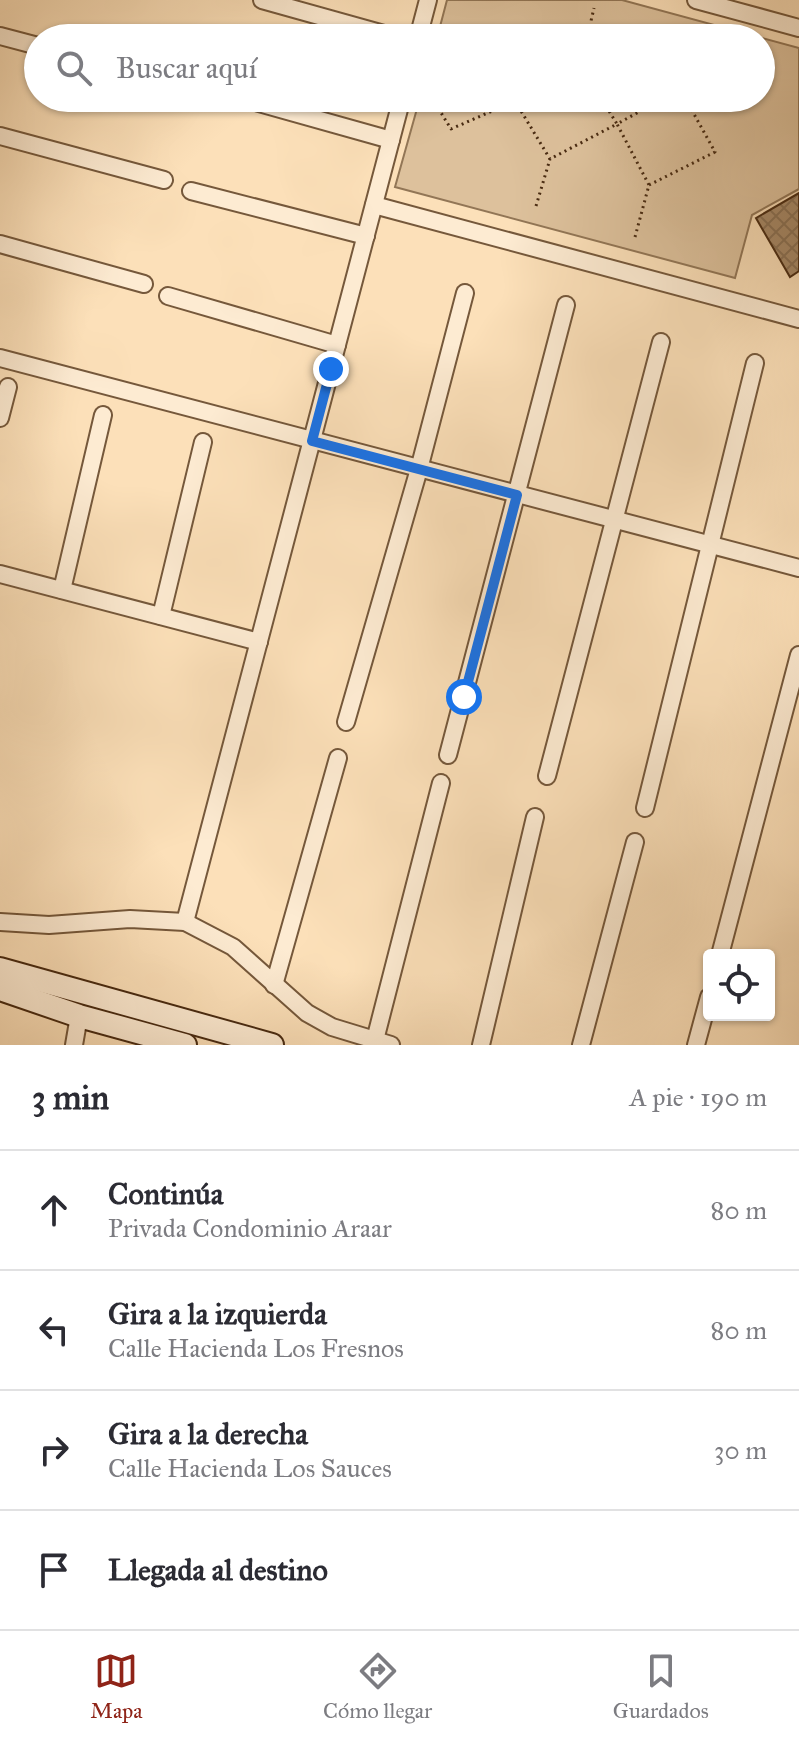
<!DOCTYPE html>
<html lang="es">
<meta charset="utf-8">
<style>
:root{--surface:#fff;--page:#f2f2f3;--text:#2b2b33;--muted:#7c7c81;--line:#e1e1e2;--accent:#8f2418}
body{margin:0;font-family:"IM FELL Great Primer",serif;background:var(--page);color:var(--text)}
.controls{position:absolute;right:24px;bottom:24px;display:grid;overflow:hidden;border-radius:8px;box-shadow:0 2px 6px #0004}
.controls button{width:72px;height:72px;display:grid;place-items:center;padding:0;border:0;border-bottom:2px solid var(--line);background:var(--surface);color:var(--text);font:40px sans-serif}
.stop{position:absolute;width:24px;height:24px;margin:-18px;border:6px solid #1a73e8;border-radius:50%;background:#fff}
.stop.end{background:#1a73e8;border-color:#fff;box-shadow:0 2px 8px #0008}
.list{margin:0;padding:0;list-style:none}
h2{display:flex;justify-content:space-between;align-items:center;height:104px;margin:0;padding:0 32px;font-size:34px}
h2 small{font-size:26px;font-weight:400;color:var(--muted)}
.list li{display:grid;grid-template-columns:52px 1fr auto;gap:24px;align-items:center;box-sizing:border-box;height:120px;padding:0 32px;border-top:2px solid var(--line)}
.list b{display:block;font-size:30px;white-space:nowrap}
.list p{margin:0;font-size:26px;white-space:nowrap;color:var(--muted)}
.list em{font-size:26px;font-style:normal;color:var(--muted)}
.icon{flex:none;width:44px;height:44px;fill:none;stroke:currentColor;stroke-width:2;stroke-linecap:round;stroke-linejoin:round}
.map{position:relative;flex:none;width:799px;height:1045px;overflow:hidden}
.search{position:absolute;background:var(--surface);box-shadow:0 2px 6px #0004;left:24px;right:24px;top:24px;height:88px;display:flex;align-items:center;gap:20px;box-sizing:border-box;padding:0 28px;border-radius:44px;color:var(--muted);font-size:30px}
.sheet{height:584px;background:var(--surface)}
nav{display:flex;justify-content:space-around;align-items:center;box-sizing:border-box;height:112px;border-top:2px solid var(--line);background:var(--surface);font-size:22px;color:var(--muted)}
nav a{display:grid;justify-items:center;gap:4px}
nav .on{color:var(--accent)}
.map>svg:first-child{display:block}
</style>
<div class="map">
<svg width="799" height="1045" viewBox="0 0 799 1045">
<defs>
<pattern id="building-cross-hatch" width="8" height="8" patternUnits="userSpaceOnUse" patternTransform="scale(2)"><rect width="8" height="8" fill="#a68968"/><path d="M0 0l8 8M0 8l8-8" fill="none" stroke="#897054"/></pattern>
</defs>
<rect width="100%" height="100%" fill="#fce0b9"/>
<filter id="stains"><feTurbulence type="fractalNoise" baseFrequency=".0025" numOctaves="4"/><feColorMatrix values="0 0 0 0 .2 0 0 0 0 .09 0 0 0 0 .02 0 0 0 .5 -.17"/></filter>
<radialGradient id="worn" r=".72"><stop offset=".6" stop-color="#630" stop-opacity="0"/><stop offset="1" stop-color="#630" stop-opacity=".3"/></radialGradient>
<polygon fill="#ddc19c" stroke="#927656" stroke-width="2" points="447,0 622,0 799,48 799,189 752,215 735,278 395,187 420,98 761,98 761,38 437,38"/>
<polygon fill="url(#building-cross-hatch)" stroke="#482a11" stroke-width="2" points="799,193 799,271 790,277 756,218"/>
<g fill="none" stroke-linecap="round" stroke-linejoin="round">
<g stroke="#75583b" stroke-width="20">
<g id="street">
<polyline points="262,0 398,38"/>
<polyline points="696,0 799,28"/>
<polyline points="0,36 38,46"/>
<polyline points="418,38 428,0"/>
<polyline points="241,98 391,140"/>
<polyline points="0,136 164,180"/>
<polyline points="191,191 366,236"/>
<polyline points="374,205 799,319"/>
<polyline points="0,244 144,284"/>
<polyline points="168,296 337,345"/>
<polyline points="0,358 799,568"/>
<polyline points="0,418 8,387"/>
<polyline points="0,574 259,642"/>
<polyline points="62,590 103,415"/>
<polyline points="161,616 203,442"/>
<polyline points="346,722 419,469 465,293"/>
<polyline points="448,755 566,305"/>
<polyline points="547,776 661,342"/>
<polyline points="645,808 755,363"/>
<polyline points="0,922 49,925 130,919 185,922 233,947 307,1013 332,1027 391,1045"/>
<polyline points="185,922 402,98"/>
<polyline points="720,955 799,655"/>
<polyline points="274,985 338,758"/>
<polyline points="375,1040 441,783"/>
<polyline points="74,1045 79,1016"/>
<polyline points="481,1045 535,817"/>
<polyline points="581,1045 635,842"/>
<polyline points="696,1045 709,997"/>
</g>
</g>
<g stroke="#482a11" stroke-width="26">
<g id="secondary">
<polyline points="0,969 272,1045"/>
<polyline points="0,989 79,1016 185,1045"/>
</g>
</g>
<g stroke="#482a11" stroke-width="3" stroke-dasharray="2 4" stroke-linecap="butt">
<polyline points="465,38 470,34 472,38"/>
<polyline points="587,38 594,8"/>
<polyline points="432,98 451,129 515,101 513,98"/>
<polyline points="520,98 515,101 550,159 617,124 601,98"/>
<polyline points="649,185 715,152 685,98"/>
<polyline points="536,206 550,159"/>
<polyline points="635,237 649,185 617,124 664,98"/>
</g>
<use href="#street" stroke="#fdebd2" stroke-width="16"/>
<use href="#secondary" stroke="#fdebd2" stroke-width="22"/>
</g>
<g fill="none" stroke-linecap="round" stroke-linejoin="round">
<polyline stroke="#1a73e8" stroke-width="10" points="331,369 312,441 517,495 464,697"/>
</g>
<rect width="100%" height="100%" filter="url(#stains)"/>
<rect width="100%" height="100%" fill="url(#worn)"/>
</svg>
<div class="controls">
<button><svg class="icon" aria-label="locate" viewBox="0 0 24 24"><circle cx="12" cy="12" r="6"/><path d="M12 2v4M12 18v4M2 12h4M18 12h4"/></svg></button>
</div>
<div class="stop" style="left:464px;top:697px"></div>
<div class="stop end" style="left:331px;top:369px"></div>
<div class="search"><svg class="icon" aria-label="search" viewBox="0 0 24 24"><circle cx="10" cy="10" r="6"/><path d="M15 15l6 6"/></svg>Buscar aquí</div>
</div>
<section class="sheet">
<h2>3 min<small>A pie · 190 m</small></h2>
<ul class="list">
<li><svg class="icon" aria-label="ahead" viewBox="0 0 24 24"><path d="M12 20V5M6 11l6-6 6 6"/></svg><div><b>Continúa</b><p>Privada Condominio Araar</p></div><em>80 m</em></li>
<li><svg class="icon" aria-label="left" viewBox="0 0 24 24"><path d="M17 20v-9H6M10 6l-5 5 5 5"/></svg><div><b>Gira a la izquierda</b><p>Calle Hacienda Los Fresnos</p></div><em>80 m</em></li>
<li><svg class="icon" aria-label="right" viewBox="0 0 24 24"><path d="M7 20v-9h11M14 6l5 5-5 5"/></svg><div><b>Gira a la derecha</b><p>Calle Hacienda Los Sauces</p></div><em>30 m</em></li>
<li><svg class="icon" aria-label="arrive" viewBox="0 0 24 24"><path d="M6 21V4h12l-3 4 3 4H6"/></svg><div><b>Llegada al destino</b></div></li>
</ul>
</section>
<nav>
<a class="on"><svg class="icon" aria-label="map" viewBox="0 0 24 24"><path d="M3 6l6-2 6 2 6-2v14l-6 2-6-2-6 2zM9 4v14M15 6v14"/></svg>Mapa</a>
<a><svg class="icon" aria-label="directions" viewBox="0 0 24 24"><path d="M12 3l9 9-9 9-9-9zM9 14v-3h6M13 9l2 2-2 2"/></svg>Cómo llegar</a>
<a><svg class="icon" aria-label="saved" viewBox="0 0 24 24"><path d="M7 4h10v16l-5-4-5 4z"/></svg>Guardados</a>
</nav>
